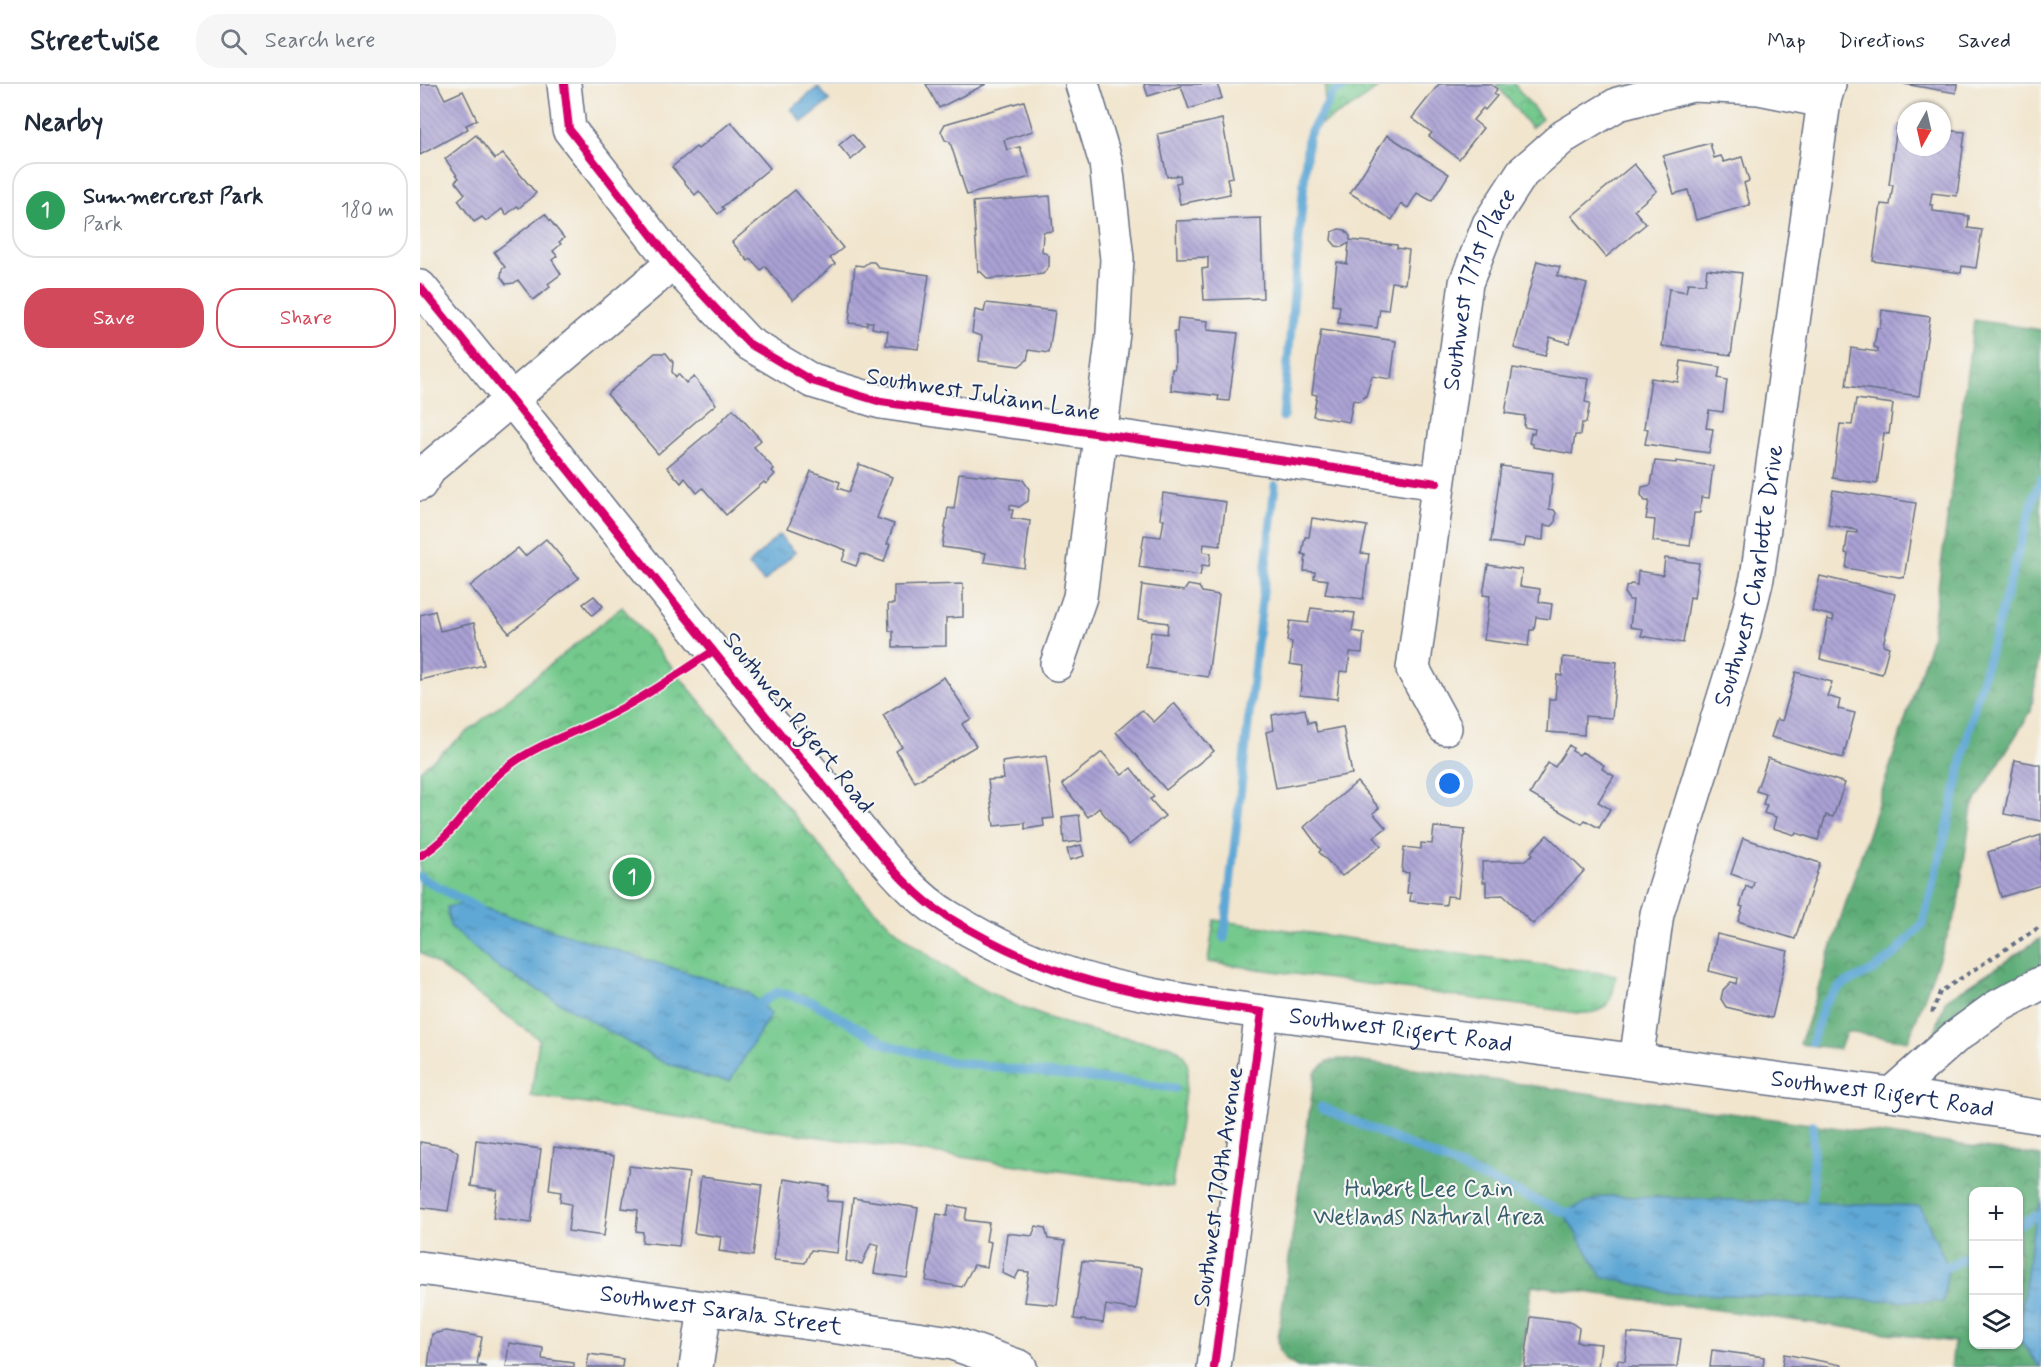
<!DOCTYPE html>
<meta charset="utf-8">
<style>
:root{--surface:#fff;--page:#f6f6f7;--text:#1f2937;--muted:#747a83;--line:#e0e1e3;--accent:#d1495b}
body{margin:0;font-family:Mynerve,sans-serif;background:var(--page);color:var(--text)}
.controls{position:absolute;right:18px;bottom:18px;display:grid;overflow:hidden;border-radius:12px;box-shadow:0 2px 4px #0004}
.controls button{width:54px;height:54px;display:grid;place-items:center;padding:0;border:0;border-bottom:2px solid var(--line);background:var(--surface);color:var(--text);font:30px sans-serif}
.compass{position:absolute;left:1477px;top:18px;width:54px;height:54px;border-radius:50%;background:var(--surface);box-shadow:0 2px 4px #0004;rotate:188deg}
.you{position:absolute;left:1030px;top:700px;width:21px;height:21px;margin:-15px;border:4px solid #fff;border-radius:50%;background:#1a73e8;box-shadow:0 0 0 9px #1a73e833}
.badge{display:grid;place-items:center;width:39px;height:39px;border-radius:50%;background:var(--accent);color:#fff;font-size:20px;font-weight:700}
.pin{position:absolute;translate:-50% -50%;border:3px solid #fff;box-shadow:0 2px 6px #0006}
.list{margin:0;padding:0;list-style:none}
h2{display:flex;justify-content:space-between;align-items:center;height:78px;margin:0;padding:0 24px;font-size:26px}
h2 small{font-size:20px;font-weight:400;color:var(--muted)}
.list li{display:grid;grid-template-columns:39px 1fr auto;gap:18px;align-items:center;box-sizing:border-box;height:96px;margin:0 12px 12px;padding:0 12px;border:2px solid var(--line);border-radius:24px}
.list b{display:block;font-size:22px;white-space:nowrap}
.list p{margin:0;font-size:20px;white-space:nowrap;color:var(--muted)}
.list em{font-size:20px;font-style:normal;color:var(--muted)}
.actions{display:flex;gap:12px;padding:18px 24px}
.actions a{flex:1;padding:14px 0;border:2px solid var(--accent);border-radius:24px;text-align:center;font-size:21px;color:var(--accent)}
.actions .main{background:var(--accent);color:#fff}
.icon{flex:none;width:33px;height:33px;fill:none;stroke:currentColor;stroke-width:2;stroke-linecap:round;stroke-linejoin:round}
.map{position:relative;flex:none;width:1621px;height:1283px;overflow:hidden}
header{display:flex;align-items:center;gap:36px;box-sizing:border-box;height:84px;padding:0 30px;background:var(--surface);border-bottom:2px solid var(--line)}
header strong{font-size:28px}
nav{display:flex;gap:33px;margin-inline-start:auto;font-size:21px}
.search{width:420px;height:54px;background:var(--page);display:flex;align-items:center;gap:15px;box-sizing:border-box;padding:0 21px;border-radius:24px;color:var(--muted);font-size:22px}
main{display:flex}
aside{flex:1;background:var(--surface)}
.map>svg:first-child{display:block}
</style>
<header>
<strong>Streetwise</strong>
<div class="search"><svg class="icon" aria-label="search" viewBox="0 0 24 24"><circle cx="10" cy="10" r="6"/><path d="M15 15l6 6"/></svg>Search here</div>
<nav><a>Map</a><a>Directions</a><a>Saved</a></nav>
</header>
<main>
<aside>
<h2>Nearby<small></small></h2>
<ul class="list">
<li><span class="badge" style="background:#2e9e5b">1</span><div><b>Summercrest Park</b><p>Park</p></div><em>180 m</em></li>
</ul>
<div class="actions"><a class="main">Save</a><a>Share</a></div>
</aside>
<div class="map">
<svg width="1621" height="1283" viewBox="0 0 1621 1283">
<defs>
<pattern id="grass-tufts" width="24" height="20" patternUnits="userSpaceOnUse" patternTransform="scale(1.5)"><rect width="24" height="20" fill="#74c98d"/><path d="M3 7l-1-3M5 7V3M7 7l1-3M15 17l-1-3M17 17v-4M19 17l1-3" fill="none" stroke="#5ea476"/></pattern>
<pattern id="forest-crowns" width="20" height="18" patternUnits="userSpaceOnUse" patternTransform="scale(1.5)"><rect width="20" height="18" fill="#5fad78"/><path d="M2 6a3 3 0 1 1 6 0M12 15a3 3 0 1 1 6 0" fill="none" stroke="#4e8d66"/></pattern>
<pattern id="park-crowns" width="20" height="18" patternUnits="userSpaceOnUse" patternTransform="scale(1.5)"><rect width="20" height="18" fill="#74c98d"/><path d="M2 6a3 3 0 1 1 6 0M12 15a3 3 0 1 1 6 0" fill="none" stroke="#5ea476"/></pattern>
<pattern id="water-ripples" width="26" height="14" patternUnits="userSpaceOnUse" patternTransform="scale(1.5)"><rect width="26" height="14" fill="#5ea7d5"/><path d="M2 4q2-2 4 0t4 0M15 11q2-2 4 0t4 0" fill="none" stroke="#4d88b0"/></pattern>
<pattern id="building-back-hatch" width="6" height="6" patternUnits="userSpaceOnUse" patternTransform="scale(1.5)"><rect width="6" height="6" fill="#aaa1d4"/><path d="M-1 5l2 2M0 0l6 6M5-1l2 2" fill="none" stroke="#8a84af"/></pattern>
</defs>
<rect width="100%" height="100%" fill="#f6f6f2"/>
<filter id="ink" filterUnits="userSpaceOnUse"><feTurbulence type="fractalNoise" baseFrequency=".0167" numOctaves="2"/><feDisplacementMap in="SourceGraphic" scale="12" xChannelSelector="R" yChannelSelector="G"/><feConvolveMatrix kernelMatrix="1 2 1 2 8 2 1 2 1" color-interpolation-filters="sRGB"/></filter>
<filter id="wash" filterUnits="userSpaceOnUse"><feTurbulence type="fractalNoise" baseFrequency=".008" numOctaves="4" result="noise"/><feDisplacementMap in="SourceGraphic" scale="24" xChannelSelector="R" yChannelSelector="G"/><feGaussianBlur stdDeviation="1.35" result="paint"/><feColorMatrix in="noise" values="0 0 0 0 0 0 0 0 0 0 0 0 0 0 0 0 0 1.4 0 .05"/><feComposite in="paint" operator="in"/></filter>
<g filter="url(#wash)">
<rect width="100%" height="100%" fill="#f1e5cd"/>
<path fill="url(#grass-tufts)" stroke="#487c76" stroke-width="1.5" d="M794,836L1196,891C1193,918 1188,931 1158,929L788,878Z"/>
<g fill="url(#forest-crowns)" stroke="#3d6e6b" stroke-width="1.5" fill-rule="evenodd">
<polygon points="1554,236 1621,246 1621,560 1611,627 1552,723 1537,826 1488,957 1426,948 1420,965 1380,960 1511,556"/>
<polygon points="1621,854 1621,892 1511,960 1525,917"/>
<path d="M921,975L1621,1072V1283H1531L1534,1258L1112,1201L1100,1283H878C863,1276 859,1271 858,1254L895,988L908,977ZM1554,1108H1598V1260H1554Z"/>
</g>
<g fill="url(#park-crowns)" stroke="#487c76" stroke-width="1.5">
<polygon points="906,0 962,0 938,19 901,40"/>
<polygon points="1076,0 1094,0 1122,35 1111,44"/>
<path d="M202,523L445,817C461,832 476,848 493,860C572,920 651,949 749,961C761,966 767,973 768,986L752,1103L111,1012L119,955L0,868V686Z"/>
</g>
<g fill="url(#water-ripples)" stroke="#3c6b9a" stroke-width="1.5">
<polygon points="398,3 410,17 382,38 371,25"/>
<polygon points="359,451 375,468 344,498 328,481"/>
<polygon points="48,819 328,908 351,930 310,997 288,994 239,976 74,881 30,842 27,823"/>
<polygon points="1185,1112 1500,1122 1528,1183 1523,1218 1252,1209 1182,1192 1143,1128"/>
<polygon points="1621,1117 1621,1283 1620,1283 1599,1255 1598,1250 1615,1132"/>
</g>
<g fill="none" stroke-linecap="round" stroke-linejoin="round">
<g stroke="#5ea7d5" stroke-width="9">
<polyline points="863,333 888,53 913,9 928,0"/>
<polyline points="0,793 59,825"/>
<polyline points="804,854 855,401"/>
<polyline points="330,926 358,908 393,918 468,961 531,978 755,1004"/>
<polyline points="1392,958 1404,920 1422,901 1452,887 1474,871 1503,839 1527,744 1554,624 1614,413 1621,396"/>
<polyline points="901,1023 1143,1128 1153,1129"/>
<polyline points="1390,1128 1393,1101 1393,1041"/>
<polyline points="1598,1141 1615,1132 1621,1133"/>
<polyline points="1516,1180 1528,1183 1554,1168"/>
</g>
</g>
<g id="blocks">
<g fill="url(#building-back-hatch)">
<polygon points="0,0 17,0 25,15 43,7 57,36 46,41 48,45 0,71"/>
<polygon points="506,0 566,0 519,24"/>
<polygon points="724,0 797,0 802,14 769,25 761,2 728,12"/>
<polygon points="1019,0 1070,0 1077,5 1074,10 1077,12 1065,26 1063,24 1053,36 1063,44 1039,75 1009,52 1012,49 992,34"/>
<polygon points="1484,0 1537,0 1536,9"/>
<polygon points="604,17 613,47 584,56 587,66 600,63 610,93 547,111 530,58 525,56 521,47 525,40"/>
<polygon points="802,35 813,93 807,94 810,110 760,120 756,99 761,98 760,91 747,93 738,50"/>
<polygon points="311,38 350,84 302,123 304,125 298,130 279,107 275,111 252,83 276,63 278,65"/>
<polygon points="1477,41 1486,42 1486,63 1522,63 1522,46 1545,48 1537,112 1512,109 1510,121 1513,121 1513,127 1549,132 1548,144 1562,146 1556,184 1542,182 1541,189 1453,177 1461,120 1470,121 1473,101 1469,101"/>
<polygon points="432,50 444,64 431,76 419,61"/>
<polygon points="56,51 75,75 83,70 116,109 99,124 97,122 86,131 82,125 66,137 62,133 54,138 38,116 45,110 35,97 39,94 25,75"/>
<polygon points="967,51 1029,90 1012,117 997,109 988,124 981,120 972,136 930,109"/>
<polygon points="1290,59 1294,74 1301,72 1304,78 1322,73 1329,97 1324,99 1330,121 1276,136 1268,106 1254,110 1243,72"/>
<polygon points="1214,80 1237,107 1214,126 1226,140 1186,173 1152,132"/>
<polygon points="375,106 423,164 410,174 415,180 373,216 345,182 341,186 331,175 328,177 312,158"/>
<polygon points="630,112 633,147 623,148 622,167 629,172 629,182 623,190 568,195 561,188 558,188 553,118"/>
<polygon points="125,130 144,154 139,158 141,160 133,167 137,172 132,176 141,190 128,200 130,203 113,216 98,196 94,199 86,200 81,193 82,185 85,183 74,168"/>
<polygon points="841,134 843,214 784,216 782,185 788,184 788,173 757,174 756,137"/>
<polygon points="919,145 925,146 930,152 930,156 977,161 977,164 989,166 985,200 972,198 968,226 960,225 957,244 918,239 920,222 912,221 917,178 927,180 929,159 922,163 916,162 911,156 912,148"/>
<polygon points="1117,177 1140,183 1137,192 1167,200 1149,259 1130,253 1125,272 1094,264"/>
<polygon points="449,178 454,178 459,184 509,191 498,265 466,261 468,247 452,244 453,238 447,238 447,241 429,239 435,181 443,182"/>
<polygon points="1287,185 1322,189 1311,271 1242,262 1249,205 1266,208 1268,199 1285,200"/>
<polygon points="566,219 635,227 629,269 609,266 607,276 599,282 559,277 562,252 552,249 555,226 564,228"/>
<polygon points="1462,226 1510,233 1499,312 1426,302 1431,264 1458,268 1458,264 1454,263 1457,244 1460,244"/>
<polygon points="758,234 788,237 787,246 818,249 809,317 798,316 799,312 751,306 752,285 754,285 755,283 754,248 757,248"/>
<polygon points="901,246 976,257 971,295 952,292 946,312 939,317 933,316 929,338 893,332 897,311 892,310"/>
<polygon points="235,269 246,269 253,278 252,288 256,293 258,290 266,299 274,293 296,320 238,370 187,310"/>
<polygon points="1261,277 1300,283 1298,294 1307,296 1303,328 1289,326 1286,344 1293,345 1289,369 1225,360 1228,345 1224,344 1231,294 1258,298"/>
<polygon points="1093,284 1169,295 1165,318 1170,319 1166,339 1162,339 1160,351 1155,351 1152,370 1113,363 1113,360 1109,359 1111,349 1114,350 1115,345 1104,343 1105,332 1085,329"/>
<polygon points="1436,315 1473,320 1469,350 1464,349 1457,400 1413,394 1420,340 1432,341"/>
<polygon points="313,325 341,356 334,363 354,385 352,387 355,390 346,400 344,398 306,431 283,404 277,409 265,394 261,399 247,383 296,342"/>
<polygon points="1235,377 1256,379 1256,377 1293,382 1289,414 1281,413 1280,429 1274,429 1270,462 1233,457 1235,436 1226,435 1229,417 1225,417 1221,411 1222,403 1231,401"/>
<polygon points="439,380 472,393 457,434 474,440 467,460 470,460 464,478 441,470 436,482 422,477 426,466 368,444 391,387 420,398 418,404 429,408"/>
<polygon points="1081,382 1133,389 1129,425 1134,426 1136,429 1135,439 1132,442 1124,441 1123,456 1106,454 1104,463 1071,458"/>
<polygon points="539,389 603,396 609,405 608,417 599,423 590,421 590,426 593,426 591,434 610,437 604,484 564,478 566,469 522,463 528,424 534,425"/>
<polygon points="1413,406 1496,419 1484,494 1426,484 1428,470 1425,469 1428,448 1437,449 1437,446 1408,441"/>
<polygon points="743,409 806,418 800,462 784,460 783,468 791,469 789,482 782,481 780,492 719,483 724,451 741,453 744,435 740,435"/>
<polygon points="892,434 947,442 941,469 949,470 943,515 905,510 908,496 894,494 895,488 884,487 886,471 882,470 885,453 889,453"/>
<polygon points="126,455 159,494 89,549 50,502 98,464 105,472"/>
<polygon points="1245,474 1279,479 1274,514 1270,513 1263,559 1221,552 1223,545 1210,543 1213,516 1209,516 1205,510 1206,503 1211,500 1217,501 1218,487 1243,491"/>
<polygon points="1068,481 1102,486 1100,502 1120,505 1119,518 1132,520 1130,535 1116,533 1114,546 1110,546 1108,562 1064,556 1070,512 1063,511"/>
<polygon points="1400,492 1475,510 1463,561 1469,563 1462,590 1400,575 1408,535 1413,537 1414,532 1392,527"/>
<polygon points="543,500 543,533 526,534 526,562 473,563 473,547 469,547 468,520 474,520 474,502"/>
<polygon points="722,501 764,507 768,501 779,503 782,508 799,511 788,593 727,584 731,548 747,550 748,539 718,535"/>
<polygon points="174,512 183,522 172,531 163,520"/>
<polygon points="891,524 935,529 932,547 944,549 942,569 930,568 928,588 920,587 917,615 880,611 883,582 870,580 872,558 867,557 870,537 888,539"/>
<polygon points="15,527 20,547 54,539 64,581 0,596 0,531"/>
<polygon points="1143,573 1197,578 1192,634 1165,632 1164,651 1127,648 1129,615 1135,615 1137,591 1142,592"/>
<polygon points="1376,588 1412,598 1407,612 1420,616 1418,625 1435,629 1423,674 1351,653 1357,635 1362,637"/>
<polygon points="524,593 551,635 542,640 556,662 495,698 476,667 482,663 463,631"/>
<polygon points="754,619 794,667 746,706 696,648 722,626 734,638"/>
<polygon points="885,625 888,639 894,637 897,648 923,643 932,690 856,704 846,648 854,646 852,631"/>
<polygon points="1149,661 1153,664 1152,667 1159,671 1162,668 1184,681 1182,685 1194,692 1178,718 1190,725 1179,744 1165,736 1162,740 1110,710 1128,679 1135,683"/>
<polygon points="682,668 702,691 711,684 734,713 730,715 745,732 709,761 679,724 668,733 642,700"/>
<polygon points="626,672 634,734 623,735 624,742 605,745 605,739 574,742 568,696 584,695 582,678"/>
<polygon points="1348,674 1425,699 1413,733 1406,731 1398,756 1376,749 1375,751 1353,744 1356,733 1344,729 1347,721 1343,720 1346,710 1336,707"/>
<polygon points="1595,676 1621,681 1621,737 1584,730"/>
<polygon points="937,698 959,724 953,729 966,744 954,753 961,762 922,792 899,768 901,766 884,743"/>
<polygon points="659,731 662,757 644,759 642,733"/>
<polygon points="1014,743 1045,746 1038,813 1027,812 1026,821 990,817 991,809 987,809 989,789 982,788 984,763 1001,765 1001,759 1012,760"/>
<polygon points="1127,751 1164,787 1113,840 1083,811 1066,812 1066,798 1063,798 1062,778 1105,777 1113,770 1111,768"/>
<polygon points="1621,751 1621,801 1581,813 1568,768"/>
<polygon points="1323,754 1400,779 1375,855 1318,837 1323,823 1320,822 1326,802 1332,805 1334,798 1311,790"/>
<polygon points="661,761 664,772 650,776 647,765"/>
<polygon points="1297,850 1368,867 1352,934 1306,923 1301,915 1303,906 1311,898 1316,900 1317,894 1289,887"/>
<polygon points="56,1056 121,1065 111,1139 73,1134 77,1106 51,1102"/>
<polygon points="0,1058 30,1063 38,1069 28,1127 0,1123"/>
<polygon points="134,1063 194,1072 184,1152 148,1147 151,1120 140,1118 141,1108 129,1106"/>
<polygon points="209,1082 269,1089 259,1162 222,1158 223,1148 216,1147 218,1126 202,1124"/>
<polygon points="281,1093 342,1101 333,1172 299,1167 301,1153 274,1149"/>
<polygon points="364,1095 409,1102 407,1117 423,1118 417,1169 391,1166 385,1179 354,1176"/>
<polygon points="433,1114 498,1124 487,1194 454,1189 459,1161 451,1159 442,1180 426,1177"/>
<polygon points="529,1121 547,1124 545,1136 569,1139 566,1157 571,1158 567,1183 554,1181 542,1203 506,1197 517,1130 527,1132"/>
<polygon points="616,1142 625,1144 628,1155 645,1157 637,1221 604,1218 609,1188 599,1187 595,1195 582,1189 587,1149 612,1152"/>
<polygon points="662,1177 722,1184 716,1226 686,1221 683,1239 654,1235"/>
<polygon points="1111,1233 1150,1238 1159,1244 1157,1258 1181,1260 1178,1283 1104,1283"/>
<polygon points="26,1247 62,1253 57,1280 66,1283 8,1283 12,1250"/>
<polygon points="1208,1249 1261,1255 1257,1283 1197,1283 1198,1276 1205,1277"/>
<polygon points="89,1259 123,1264 122,1275 154,1279 154,1283 86,1283"/>
<polygon points="1292,1266 1344,1273 1343,1283 1290,1283"/>
<polygon points="169,1270 203,1275 202,1283 167,1283"/>
<polygon points="1364,1270 1422,1281 1422,1283 1362,1283"/>
</g>
</g>
</g>
<g filter="url(#ink)">
<use href="#blocks" fill-opacity="0" stroke="#666f85" stroke-width="1.5"/>
<g fill="none" stroke-linecap="round" stroke-linejoin="round">
<g stroke="#666f85" stroke-width="36">
<g id="minor">
<polyline points="144,0 149,45 253,179 328,259 392,297 461,318 1017,399"/>
<path d="M0,203C124,354 244,508 368,659C391,687 415,715 438,744C464,775 493,812 528,833C567,857 611,878 654,892C715,911 779,919 842,928"/>
<polyline points="0,400 11,383 253,179"/>
<polyline points="637,580 660,513 693,249 697,175 686,79 662,0"/>
<path id="s1" d="M1025,644L993,585L1046,199L1069,140L1102,89L1143,53L1198,20L1272,1L1339,4L1404,17"/>
<path id="s2" d="M1216,977L1237,830L1323,552L1337,494L1404,17L1409,0"/>
<polyline points="1471,1010 1534,954 1575,924 1621,899"/>
<path id="s3" d="M0,1184L532,1259L600,1283"/>
<polyline points="276,1283 285,1225"/>
</g>
</g>
<g stroke="#666f85" stroke-width="36">
<g id="major">
<path id="s4" d="M794,1283L842,928L1471,1010L1621,1033"/>
</g>
</g>
<polyline stroke="#666f85" stroke-width="4" stroke-dasharray="4.5 4.5" stroke-linecap="butt" points="1512,929 1520,908 1621,842"/>
<use href="#minor" stroke="#fff" stroke-width="33"/>
<use href="#major" stroke="#fff" stroke-width="33"/>
<g stroke="#f6f6f2" stroke-width="11">
<g id="cycleway">
<polyline points="144,0 149,45 253,179 328,259 392,297 461,318 1017,399"/>
<path d="M0,203C124,354 244,508 368,659C391,687 415,715 438,744C464,775 493,812 528,833C567,857 611,878 654,892C715,911 779,919 842,928L794,1283"/>
<path d="M0,772C38,751 55,706 90,681C118,660 152,650 183,634C222,615 257,591 293,567"/>
</g>
</g>
<use href="#cycleway" stroke="#d6006c" stroke-width="8"/>
</g>
</g>
<g text-anchor="middle" dominant-baseline="central" stroke-width="4.5" stroke-linejoin="round" paint-order="stroke">
<g font-size="24" fill="#1b2f5e" stroke="#f6f6f2">
<text stroke="none"><textPath href="#s1" startOffset="454">Southwest 171st Place</textPath></text>
<text transform="translate(563 311) rotate(9)">Southwest Juliann Lane</text>
<text stroke="none"><textPath href="#s2" startOffset="500">Southwest Charlotte Drive</textPath></text>
<text transform="translate(378 639) rotate(51)">Southwest Rigert Road</text>
<text stroke="none"><textPath href="#s4" startOffset="498">Southwest Rigert Road</textPath></text>
<text stroke="none"><textPath href="#s4" startOffset="984">Southwest Rigert Road</textPath></text>
<text transform="translate(799 1103) rotate(-82)">Southwest 170th Avenue</text>
<text stroke="none"><textPath href="#s3" startOffset="304">Southwest Sarala Street</textPath></text>
</g>
<g font-size="24" fill="#365d6c" stroke="#f6f6f2">
<text x="1009" y="1105">Hubert Lee Cain<tspan x="1009" dy="28">Wetlands Natural Area</tspan></text>
</g>
</g>
</svg>
<div class="controls">
<button>+</button>
<button>−</button>
<button><svg class="icon" aria-label="layers" viewBox="0 0 24 24"><path d="M12 4l9 5-9 5-9-5zM3 14l9 5 9-5"/></svg></button>
</div>
<svg class="compass" viewBox="-18 -18 36 36"><path d="M0-13l5 13h-10z" fill="#e53935"/><path d="M0 13l5-13h-10z" fill="#747a83"/></svg>
<div class="you"></div>
<div class="pin badge" style="left:212px;top:793px;background:#2e9e5b">1</div>
</div>
</main>
